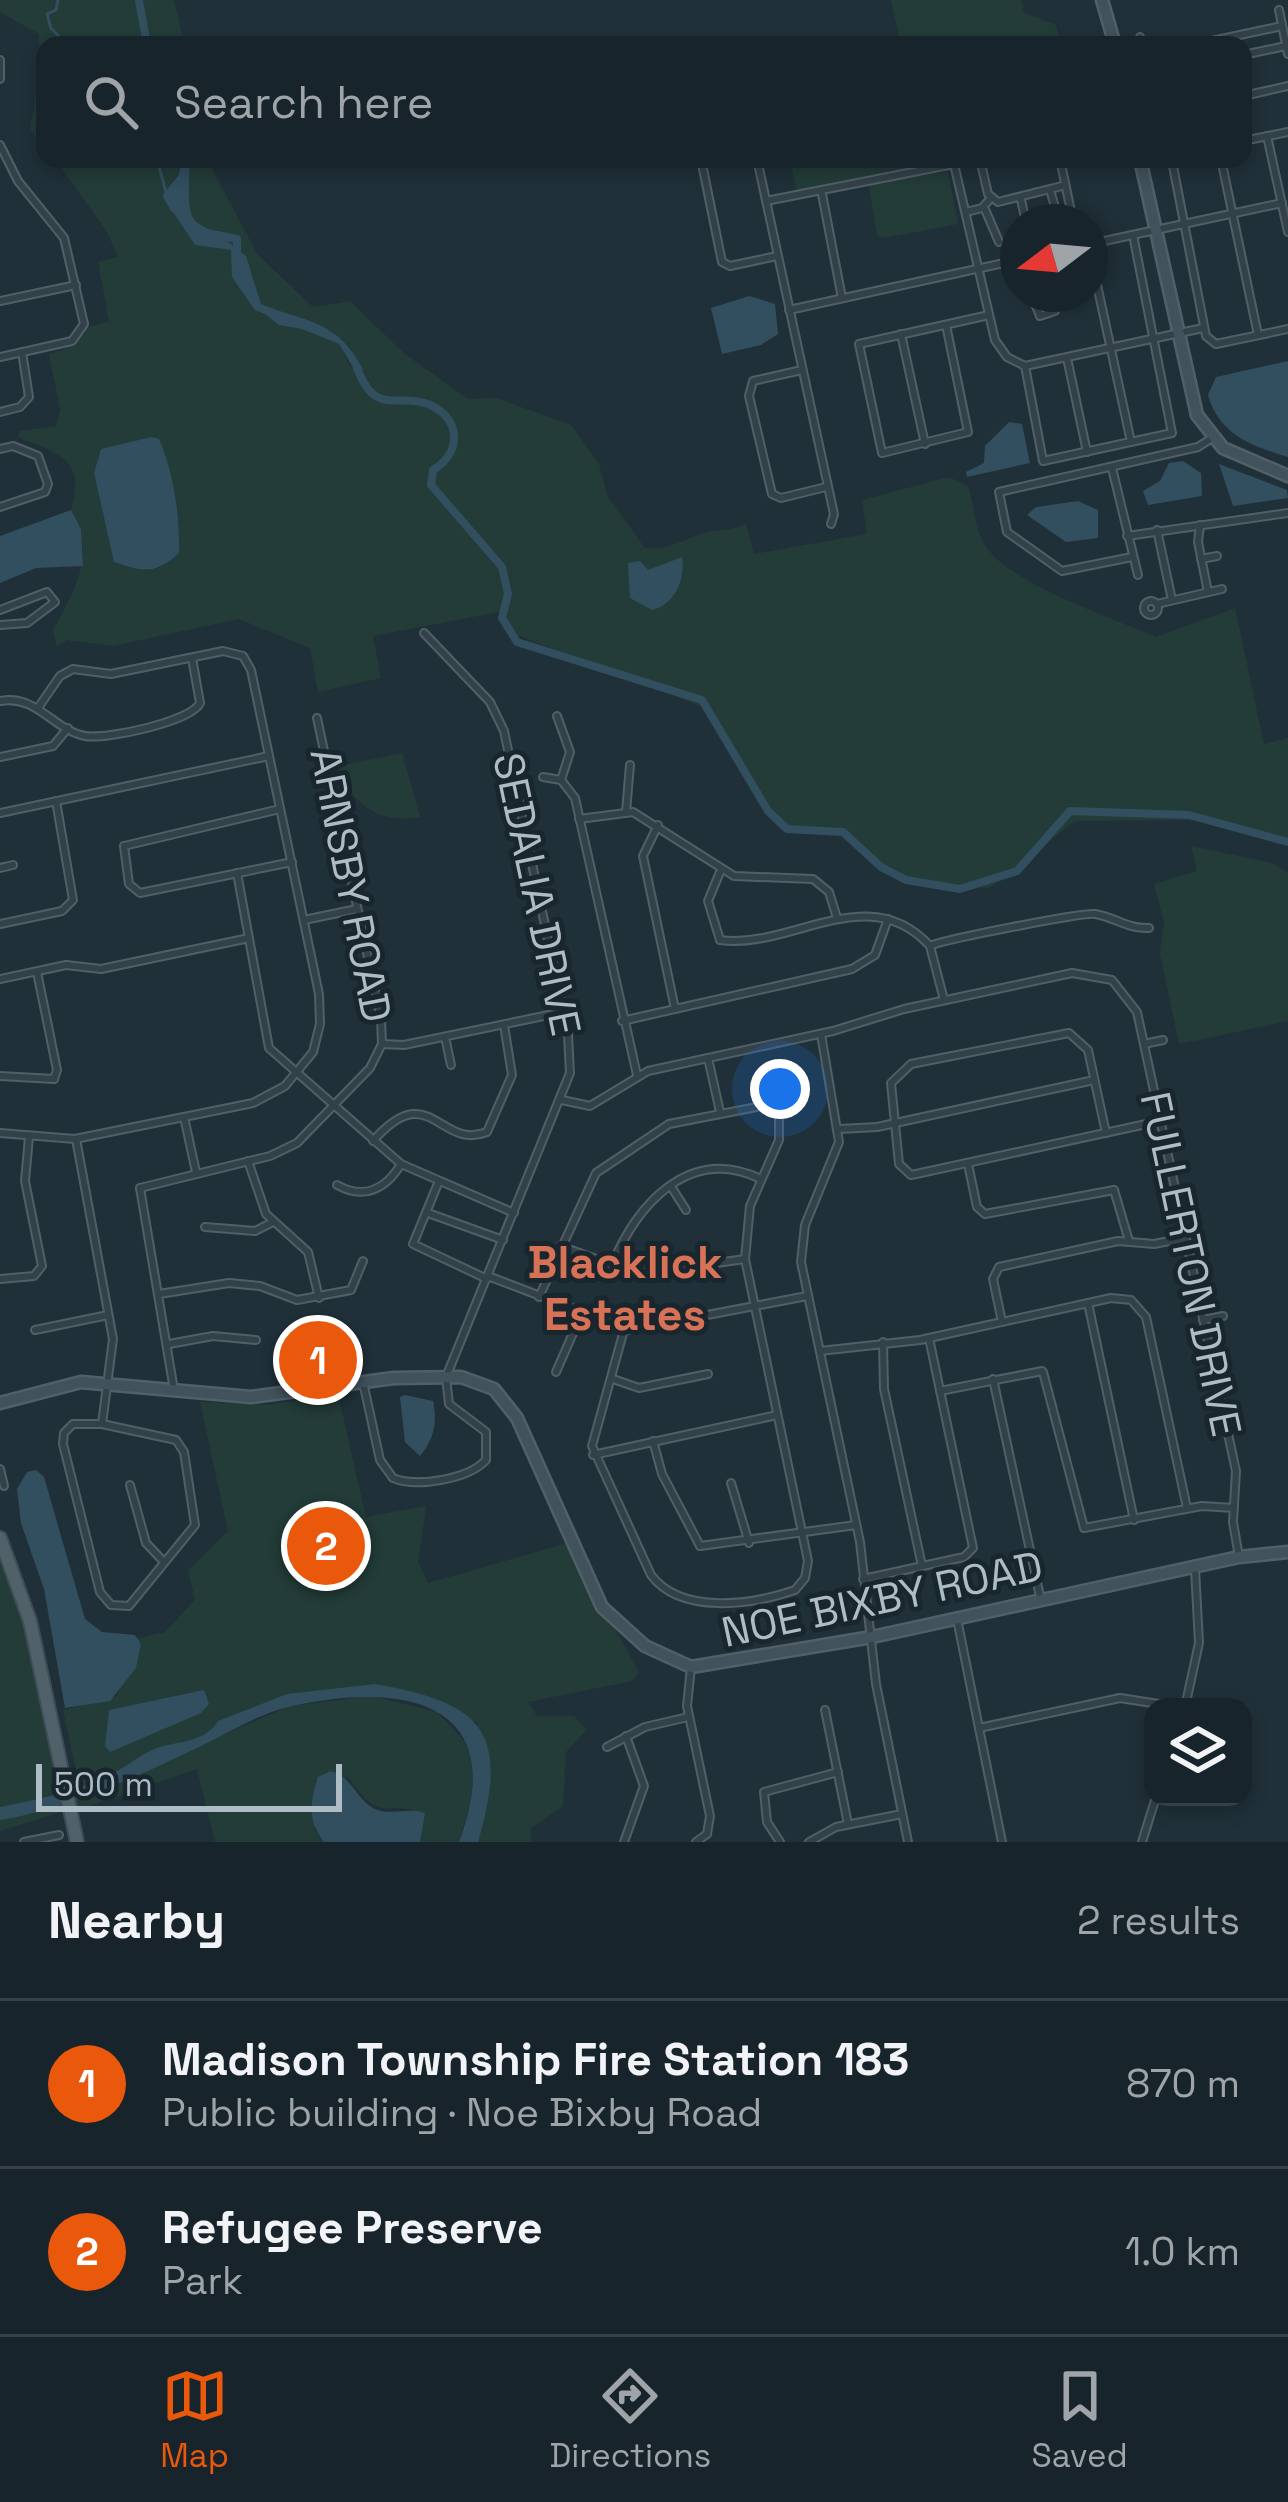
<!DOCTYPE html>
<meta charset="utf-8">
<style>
:root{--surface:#18242b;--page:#212c33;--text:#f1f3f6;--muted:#9fa4a9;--line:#364147;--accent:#ea580c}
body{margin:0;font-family:"Space Grotesk",sans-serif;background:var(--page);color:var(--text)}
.controls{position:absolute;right:36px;bottom:36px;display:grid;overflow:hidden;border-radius:24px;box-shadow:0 6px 18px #0003}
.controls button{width:108px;height:108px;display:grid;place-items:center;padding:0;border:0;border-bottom:3px solid var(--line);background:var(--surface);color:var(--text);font:60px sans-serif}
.compass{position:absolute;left:1000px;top:204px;width:108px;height:108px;border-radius:50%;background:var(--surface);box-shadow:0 6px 18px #0003;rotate:254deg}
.scale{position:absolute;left:36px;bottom:30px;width:306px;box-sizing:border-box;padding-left:12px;border:6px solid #aebcc6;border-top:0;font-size:33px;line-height:42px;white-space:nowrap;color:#aebcc6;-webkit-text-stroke:9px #19262e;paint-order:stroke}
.you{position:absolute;left:780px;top:1089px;width:42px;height:42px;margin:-30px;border:9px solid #fff;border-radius:50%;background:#1a73e8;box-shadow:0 0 0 18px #1a73e833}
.badge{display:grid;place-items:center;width:78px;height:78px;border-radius:50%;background:var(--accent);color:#fff;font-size:39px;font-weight:700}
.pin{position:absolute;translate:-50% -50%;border:6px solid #fff;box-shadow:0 3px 12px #0006}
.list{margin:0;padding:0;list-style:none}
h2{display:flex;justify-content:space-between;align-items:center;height:156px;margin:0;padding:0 48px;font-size:51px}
h2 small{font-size:39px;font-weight:400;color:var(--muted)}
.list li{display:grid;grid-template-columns:78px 1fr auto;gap:36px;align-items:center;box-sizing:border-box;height:168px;padding:0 48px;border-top:3px solid var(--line)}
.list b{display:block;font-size:45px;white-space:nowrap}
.list p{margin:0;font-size:39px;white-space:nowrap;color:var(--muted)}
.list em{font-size:39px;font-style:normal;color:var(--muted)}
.icon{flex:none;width:66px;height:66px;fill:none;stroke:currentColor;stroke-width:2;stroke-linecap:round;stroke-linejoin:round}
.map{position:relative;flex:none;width:1288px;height:1842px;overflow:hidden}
.search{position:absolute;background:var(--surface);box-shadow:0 6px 18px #0003;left:36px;right:36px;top:36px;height:132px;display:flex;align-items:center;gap:30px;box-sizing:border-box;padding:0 42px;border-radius:24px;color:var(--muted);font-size:45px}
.sheet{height:492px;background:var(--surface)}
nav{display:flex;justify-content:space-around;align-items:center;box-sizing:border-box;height:168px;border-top:3px solid var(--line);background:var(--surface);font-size:33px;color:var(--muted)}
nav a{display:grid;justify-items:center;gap:6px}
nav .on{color:var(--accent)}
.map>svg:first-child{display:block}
</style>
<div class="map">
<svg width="1288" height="1842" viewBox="0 0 1288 1842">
<rect width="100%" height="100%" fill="#203039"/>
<g fill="#233c38" fill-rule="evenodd">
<polygon points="0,0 174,0 185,45 45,45 45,147 30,130 39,78 39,34 0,12"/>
<polygon points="891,0 1021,0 1024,13 1056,25 1061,45 901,45"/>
<path d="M55,159H183L172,191L194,244L231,249L263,312L339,344L351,368L352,349L332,331L260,304L253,276L229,241L193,222L186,208L190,159H207L257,254L313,307L350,301L405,354L468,399L496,398L571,425L599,464L608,497L645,548C667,549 676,544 695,536C711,529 729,532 746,524L754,554L867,534L862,500L949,477L969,487C973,504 975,527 983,542C1003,582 1115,619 1156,637L1235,608L1264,744L1288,738V845L1277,836L1187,820L1075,821L989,888C924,884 888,881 842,832L787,829L761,804L705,708L504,630L499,612L373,636L381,678L318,692L310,648L239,619L113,646L67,640L57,646L53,630C76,589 96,555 71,510C87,460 58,453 18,437L20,431L56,426L60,409L49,354L76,346L86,328L109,321L98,262L118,257L107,232ZM151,437C176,468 180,514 179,553C157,575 142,573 114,562L94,473L101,450Z"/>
<polygon points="790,159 954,159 958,171 948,163 797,194"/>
<polygon points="948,172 958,224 884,238 877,235 869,187 878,180"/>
<path d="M402,753L420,817C381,825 349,804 339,766Z"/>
<polygon points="1191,846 1272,863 1288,873 1288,1021 1179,1044 1160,954 1164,923 1154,884 1197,871"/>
<polygon points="338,1394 366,1517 426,1506 418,1562 428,1583 567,1543 639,1672 632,1681 528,1702 537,1716 574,1716 586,1730 566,1752 563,1806 530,1829 532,1842 478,1842 477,1723 383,1687 236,1715 219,1721 220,1729 80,1789 63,1710 117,1696 139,1638 165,1632 195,1600 188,1570 228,1531 200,1402 266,1405"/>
<polygon points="0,1554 25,1623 61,1790 54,1793 58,1813 0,1831"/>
<path d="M372,1696L437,1712L472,1749L474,1794L459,1842H420L424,1813C377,1798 385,1827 347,1776L314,1829L324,1842H215L197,1769L75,1811L73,1800L290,1706Z"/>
</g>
<g fill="#314f5f">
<path d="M183,159H190C186,244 191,207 246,256L261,304C307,323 337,319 363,369L357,374L339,344L255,310L232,277L231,250L195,245L169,206Z"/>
<polygon points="749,296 775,304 778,334 761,345 722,354 711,308"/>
<path d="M1288,361V457C1252,446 1219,435 1208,395L1216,377Z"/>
<polygon points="1009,422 1022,424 1030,463 967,477 966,472 984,463 985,446"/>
<path d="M151,437L159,439C174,474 180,515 179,553C156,575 142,572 114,562L94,473L101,449Z"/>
<polygon points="1183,461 1201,473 1202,496 1148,505 1143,491 1160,481 1169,463"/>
<polygon points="1219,464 1287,490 1288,498 1233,506"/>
<polygon points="1078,501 1098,510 1098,538 1066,542 1027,515 1036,507"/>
<polygon points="71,510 81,529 83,566 36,568 0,583 0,536"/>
<path d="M682,557C686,578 675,605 652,610L630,598L628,563L640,561L648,570Z"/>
<path d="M405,1395L433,1401C438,1424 433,1440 420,1456L405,1442L400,1397Z"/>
<polygon points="27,1472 36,1470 44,1477 85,1619 102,1632 135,1635 141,1644 136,1668 110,1701 65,1708 44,1589 21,1523 17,1489"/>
<path d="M375,1684C484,1703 510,1732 478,1842H459C512,1702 404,1681 292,1706C260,1713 228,1733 199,1747C136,1777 69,1809 0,1820V1807C35,1800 79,1791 110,1775C128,1766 141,1753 160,1747C181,1741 205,1742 218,1721L287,1694Z"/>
<polygon points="204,1690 209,1704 201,1713 110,1752 105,1746 109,1710"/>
<path d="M331,1771C354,1778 356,1800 375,1809C390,1816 409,1807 425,1813L420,1842H324C307,1820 310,1803 318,1777Z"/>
</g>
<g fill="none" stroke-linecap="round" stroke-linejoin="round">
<g stroke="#314f5f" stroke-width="3">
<polyline points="58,0 56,10 47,14 51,28 67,45"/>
<polyline points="45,117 45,119"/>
<polyline points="96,159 112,166 134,159"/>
<polyline points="157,159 167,196"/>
</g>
<g stroke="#314f5f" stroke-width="8">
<polyline points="139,0 147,45"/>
<polyline points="174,208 167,196 183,176 188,159"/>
<polyline points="202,232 237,239 237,259"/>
<polyline points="269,312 280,321 303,325"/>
<path d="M357,368C376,418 397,392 428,404C462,418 462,453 433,470L431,485L502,567L508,594L502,618L517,642L702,700L768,811L787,829L843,832L881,867L906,880L960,889L1017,871L1070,811L1189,815L1288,842"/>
</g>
<g stroke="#515f67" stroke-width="10">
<g id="street">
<polyline points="1279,10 1288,54"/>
<polyline points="1140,37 1142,45"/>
<polyline points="1193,45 1282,26"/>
<polyline points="1243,55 1286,46"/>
<polyline points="0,60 0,79"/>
<polyline points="1243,96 1288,86"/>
<polyline points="1267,136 1288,232"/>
<polyline points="1243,141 1288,132"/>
<polyline points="0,145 18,181 64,238 84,324 72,341 0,357"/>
<polyline points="701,159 722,262 730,266 777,256"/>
<polyline points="757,159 834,514 831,524"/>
<polyline points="980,159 988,194 998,202 1062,186"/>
<polyline points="1060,159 1072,216 1066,222"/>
<polyline points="1221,159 1258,335"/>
<polyline points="1172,161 1206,336 1216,344 1288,329"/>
<polyline points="1051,193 1059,222"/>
<polyline points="822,194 842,298"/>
<polyline points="1021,200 1026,222"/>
<polyline points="766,201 954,164 995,340 1007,357 1025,366"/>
<polyline points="984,207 999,242"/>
<polyline points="966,212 982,208 991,198"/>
<polyline points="1090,244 1282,203"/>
<polyline points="1094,271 1131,442"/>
<polyline points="1031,294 1040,316 1055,311 1053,294"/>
<polyline points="0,301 76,285"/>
<polyline points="789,310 1018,260"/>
<polyline points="946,325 968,432 882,453 859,344 989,315"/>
<polyline points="901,334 925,444"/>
<polyline points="1067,358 1087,452"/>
<polyline points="1025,366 1043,461 1172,433 1133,235"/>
<polyline points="1025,366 1203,328"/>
<polyline points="802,370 753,381 749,396 772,494 781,498 826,487"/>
<polyline points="0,412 20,407 29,397 22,352"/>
<polyline points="0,449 13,446 38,456 48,484 45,492 0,507"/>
<polyline points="1112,468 1138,575"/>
<polyline points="1200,525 1198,542 1208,592"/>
<polyline points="1157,530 1172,600"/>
<polyline points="1127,536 1288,513"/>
<polyline points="1132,557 1062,571 1007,532 999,492 1198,447 1212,438"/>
<polyline points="1201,559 1217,556"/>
<circle cx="1151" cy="608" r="7"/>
<polyline points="1157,604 1222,589"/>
<polyline points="0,610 47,592 55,602 27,623 0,625"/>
<path d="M0,701C37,694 53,730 85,736C107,740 192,721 200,703L192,658"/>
<polyline points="557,716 570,752 561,780"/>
<polyline points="0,757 53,746 68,728"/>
<polyline points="543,777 561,780 575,798 637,1075"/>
<polyline points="626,812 630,765"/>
<polyline points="0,813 269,756"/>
<polyline points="579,819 633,812 734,876 813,879 829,892 837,918"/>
<polyline points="658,825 643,856 675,1009"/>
<polyline points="124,846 129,884 140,893 292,862"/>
<polyline points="124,846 280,809"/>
<polyline points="0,868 13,865"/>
<polyline points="720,872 708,901 720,940"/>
<polyline points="237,873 269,1048 401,1164 514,1213"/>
<polyline points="304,920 357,909"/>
<polyline points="0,924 62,911 73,900 56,801"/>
<path d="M720,940C791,950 868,878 930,946L944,1000"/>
<path d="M930,946C937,941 1083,912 1095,914C1115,917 1127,929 1149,928"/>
<polyline points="37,972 57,1070 54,1079"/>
<polyline points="0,979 66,965 101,969 249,938"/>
<polyline points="622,1021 852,969 875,955 888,919"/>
<polyline points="821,1034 839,1142 805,1225 801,1262 860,1542 876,1684 908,1842"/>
<polyline points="445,1037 451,1065"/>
<polyline points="382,1044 404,1045 563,1012"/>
<polyline points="1144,1044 1163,1040"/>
<polyline points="708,1058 720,1112"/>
<polyline points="0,1076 54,1079"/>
<polyline points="562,1100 590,1106 648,1071 833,1031 904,1009 1072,973 1112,980 1137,1012 1236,1471 1233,1522 1239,1557"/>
<polyline points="184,1117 196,1172"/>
<polyline points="839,1129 877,1127 1094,1080"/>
<polyline points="0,1133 75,1139 253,1103 285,1086 313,1052 320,1024 319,994 251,670 243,656 223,651 111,674 73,669 60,676 38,708"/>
<polyline points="1106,1133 1088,1050 1069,1033 911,1064 891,1083 899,1164 911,1175 916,1174 1160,1121"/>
<polyline points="76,1139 113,1339 102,1424"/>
<path d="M373,1141C430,1076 439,1151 487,1132L512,1075L504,1025"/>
<polyline points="248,1161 266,1214 308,1252 319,1298"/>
<polyline points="968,1164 977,1207 985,1214 1114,1190"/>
<polyline points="439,1181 413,1244 487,1279"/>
<path d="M337,1185C364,1200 386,1189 401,1164"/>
<polyline points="140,1188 270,1156 297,1143 370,1068 382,1044 381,1019 317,718"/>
<polyline points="140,1188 174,1390"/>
<polyline points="672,1188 686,1210"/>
<polyline points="1114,1190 1129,1241"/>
<polyline points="428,1213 503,1240"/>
<polyline points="205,1227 255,1231 273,1222"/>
<polyline points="560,1246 638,1274 745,1259"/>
<path d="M611,1267C636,1206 688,1144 761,1179"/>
<polyline points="488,1276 629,1330 807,1296"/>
<polyline points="0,1279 34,1276 42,1266 25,1181 29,1137"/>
<polyline points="159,1294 229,1283 260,1286 297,1300 351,1290 363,1261"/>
<polyline points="539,1297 596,1173 669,1124 772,1104"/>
<polyline points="1088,1303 1134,1520"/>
<polyline points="1203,1320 1223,1316"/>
<polyline points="1002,1322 993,1279 999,1267 1118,1241 1154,1244 1185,1238"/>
<polyline points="35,1330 108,1315"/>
<path d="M624,1330L592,1446L651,1575C681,1615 752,1605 795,1590L805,1578L808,1561L745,1259L750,1206L779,1140V1114L772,1104"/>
<polyline points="883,1342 884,1389 922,1566"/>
<polyline points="169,1344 213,1336 256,1340"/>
<polyline points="820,1351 920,1340 1111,1298 1131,1300 1146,1317 1187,1508"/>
<polyline points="556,1372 581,1315"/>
<polyline points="1043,1372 1084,1528 1202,1506 1234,1508"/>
<polyline points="613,1379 639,1388 708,1374"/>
<polyline points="993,1379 1041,1601"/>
<path d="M363,1382L380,1460L393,1478C416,1488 469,1479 486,1460V1432L449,1404L446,1377L570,1073L568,1034L504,731L490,702L424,633"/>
<polyline points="940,1391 1042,1371"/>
<polygon points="73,1424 102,1424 176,1440 184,1452 195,1525 129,1606 111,1605 100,1592 63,1444 64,1433"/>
<polyline points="653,1441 662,1474 700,1546"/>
<polyline points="593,1455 777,1415"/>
<polyline points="0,1469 4,1486"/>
<polyline points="731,1483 749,1543"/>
<polyline points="130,1485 146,1543 164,1562"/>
<polyline points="700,1546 856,1525"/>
<polyline points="863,1579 964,1557 973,1548 929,1338"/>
<polyline points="957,1619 1002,1842"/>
<polyline points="691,1667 687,1706 710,1816 707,1834"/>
<polyline points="1185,1707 1199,1643 1195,1569"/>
<polyline points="825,1710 848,1824"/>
<polyline points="979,1728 1120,1698 1178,1707"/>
<polyline points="607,1747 645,1727 688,1717"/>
<polyline points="24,1842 59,1835"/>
<polyline points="624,1842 644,1786 626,1736"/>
<polyline points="696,1842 707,1834"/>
<polyline points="780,1842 767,1822 764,1792 838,1772"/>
<polyline points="809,1842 836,1827 902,1814"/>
<polyline points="1142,1842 1156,1797"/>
</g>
</g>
<g stroke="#515f67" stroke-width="15">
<g id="secondary">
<polyline points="1102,0 1115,45"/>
<polyline points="1140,159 1197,415 1223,448 1288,476"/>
<polyline points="0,1403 81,1382 251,1397 394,1378 461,1377 494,1389 517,1418 602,1607 645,1646 691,1667 872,1637 1239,1557 1288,1552"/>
</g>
</g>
<g stroke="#404d56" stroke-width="16">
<polyline id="primary" points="0,1538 30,1621 77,1842"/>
</g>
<use href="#street" stroke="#334149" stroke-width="6"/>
<use href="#secondary" stroke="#41525c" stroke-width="10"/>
<use href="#primary" stroke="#51616a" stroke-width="12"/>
</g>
<g text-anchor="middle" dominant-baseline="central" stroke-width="10" stroke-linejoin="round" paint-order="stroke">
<g font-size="42" fill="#aebcc6" stroke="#19262e">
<text transform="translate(351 885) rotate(79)">ARNSBY ROAD</text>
<text transform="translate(537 894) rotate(78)">SEDALIA DRIVE</text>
<text transform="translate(1191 1264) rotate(78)">FULLERTON DRIVE</text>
<text transform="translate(882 1599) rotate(-12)">NOE BIXBY ROAD</text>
</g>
<g font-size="45" font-weight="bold" fill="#d77257" stroke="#19262e">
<text x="625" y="1262">Blacklick<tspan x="625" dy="52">Estates</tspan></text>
</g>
</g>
</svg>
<div class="controls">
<button><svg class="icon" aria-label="layers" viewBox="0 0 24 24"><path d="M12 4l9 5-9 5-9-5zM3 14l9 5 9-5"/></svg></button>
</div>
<svg class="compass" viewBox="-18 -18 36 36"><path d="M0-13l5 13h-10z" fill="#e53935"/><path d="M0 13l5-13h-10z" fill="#9fa4a9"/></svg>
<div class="scale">500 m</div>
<div class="you"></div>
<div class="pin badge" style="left:318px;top:1360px">1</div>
<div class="pin badge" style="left:326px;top:1546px">2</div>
<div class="search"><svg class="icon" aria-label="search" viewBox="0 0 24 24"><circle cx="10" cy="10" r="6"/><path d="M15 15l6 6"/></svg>Search here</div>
</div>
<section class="sheet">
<h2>Nearby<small>2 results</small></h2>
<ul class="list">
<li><span class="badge">1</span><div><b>Madison Township Fire Station 183</b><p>Public building · Noe Bixby Road</p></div><em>870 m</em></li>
<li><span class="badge">2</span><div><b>Refugee Preserve</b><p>Park</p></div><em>1.0 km</em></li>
</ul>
</section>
<nav>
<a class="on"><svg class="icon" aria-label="map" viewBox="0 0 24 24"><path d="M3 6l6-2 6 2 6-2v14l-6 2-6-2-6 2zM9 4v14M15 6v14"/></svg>Map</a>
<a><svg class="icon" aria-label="directions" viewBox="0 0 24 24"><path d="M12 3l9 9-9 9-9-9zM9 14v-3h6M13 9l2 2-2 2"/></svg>Directions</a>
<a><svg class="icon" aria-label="saved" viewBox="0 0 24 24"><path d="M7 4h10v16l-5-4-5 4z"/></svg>Saved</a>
</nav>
